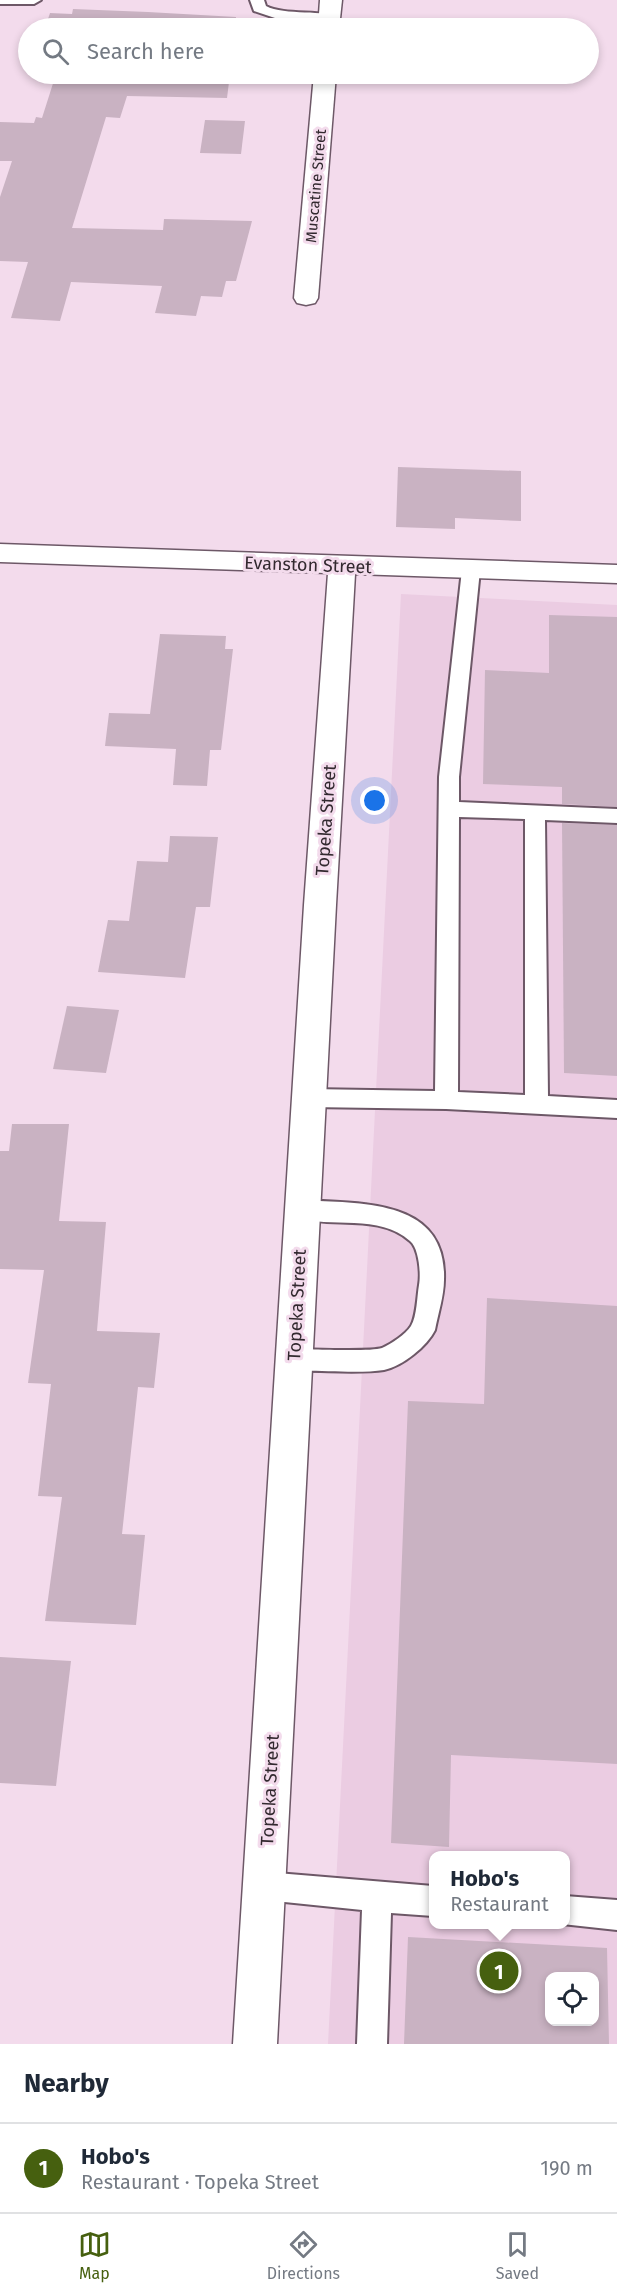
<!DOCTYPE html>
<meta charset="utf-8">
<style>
:root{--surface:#fff;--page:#f6f6f7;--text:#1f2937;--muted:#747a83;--line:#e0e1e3;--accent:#46600f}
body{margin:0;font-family:"Fira Sans",sans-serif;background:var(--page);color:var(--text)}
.controls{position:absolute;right:18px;bottom:18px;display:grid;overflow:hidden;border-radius:12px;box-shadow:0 3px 9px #0003}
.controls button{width:54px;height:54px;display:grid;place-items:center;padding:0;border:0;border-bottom:2px solid var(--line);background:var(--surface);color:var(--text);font:30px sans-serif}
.you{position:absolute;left:375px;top:801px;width:21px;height:21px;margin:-15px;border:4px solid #fff;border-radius:50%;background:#1a73e8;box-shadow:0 0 0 9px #1a73e833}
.badge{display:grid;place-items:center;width:39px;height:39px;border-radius:50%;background:var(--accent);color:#fff;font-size:20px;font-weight:700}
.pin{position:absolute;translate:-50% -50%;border:3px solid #fff;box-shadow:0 2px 6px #0006}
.popup{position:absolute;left:429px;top:1851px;width:141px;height:78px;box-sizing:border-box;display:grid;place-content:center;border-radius:12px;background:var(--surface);filter:drop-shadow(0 2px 4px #0005);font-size:20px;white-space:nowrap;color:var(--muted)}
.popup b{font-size:22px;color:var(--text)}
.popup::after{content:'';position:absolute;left:50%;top:100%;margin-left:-12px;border:12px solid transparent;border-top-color:var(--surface)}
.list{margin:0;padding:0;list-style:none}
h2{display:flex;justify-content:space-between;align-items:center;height:78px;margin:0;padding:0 24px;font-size:26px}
h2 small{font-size:20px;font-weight:400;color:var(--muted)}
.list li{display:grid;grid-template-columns:39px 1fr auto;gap:18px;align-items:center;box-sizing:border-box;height:90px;padding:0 24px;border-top:2px solid var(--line)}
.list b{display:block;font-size:22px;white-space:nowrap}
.list p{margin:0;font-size:20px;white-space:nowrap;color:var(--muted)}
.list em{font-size:20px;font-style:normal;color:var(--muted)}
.icon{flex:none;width:33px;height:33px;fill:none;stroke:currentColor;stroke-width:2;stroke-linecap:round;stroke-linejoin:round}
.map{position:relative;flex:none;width:617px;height:2044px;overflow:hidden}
.search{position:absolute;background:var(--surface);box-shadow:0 3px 9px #0003;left:18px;right:18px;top:18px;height:66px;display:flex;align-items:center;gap:15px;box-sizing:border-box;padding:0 21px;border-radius:33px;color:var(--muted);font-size:22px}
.sheet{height:168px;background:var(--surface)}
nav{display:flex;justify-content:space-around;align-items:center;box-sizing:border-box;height:84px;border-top:2px solid var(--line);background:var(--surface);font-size:16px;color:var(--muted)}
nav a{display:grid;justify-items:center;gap:3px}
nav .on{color:var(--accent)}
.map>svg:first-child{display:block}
</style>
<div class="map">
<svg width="617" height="2044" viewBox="0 0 617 2044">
<rect width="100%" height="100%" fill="#f3dbec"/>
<path fill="#ebcce2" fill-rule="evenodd" d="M401,594L617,605V2044H328ZM433,1856H565V1924H433ZM550,1976H594V2022H550Z"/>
<g fill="#c9b2c2" fill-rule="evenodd">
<polygon points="73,9 148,12 236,17 235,28 45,28 50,13 72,14"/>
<polygon points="56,74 230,74 227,98 127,96 120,118 106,117 72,228 163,230 164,219 252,221 236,281 226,281 222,297 201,296 196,316 155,313 162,286 71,282 60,321 11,318 28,262 0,261 0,197 12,161 0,161 0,122 34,123 36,117 42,118"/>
<polygon points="205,120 245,121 241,154 200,153"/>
<polygon points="398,467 521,471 521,521 455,518 455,529 396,527"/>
<polygon points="549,615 617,617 617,807 562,804 562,787 483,784 485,670 549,673"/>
<polygon points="160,634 226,636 225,649 233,649 221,750 210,750 207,786 173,785 176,749 105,746 109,713 150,714"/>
<polygon points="562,823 617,825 617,1076 564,1073"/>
<polygon points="170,836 218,837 210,907 196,907 185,978 98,972 108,920 129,921 137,861 168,862"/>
<polygon points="67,1006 119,1010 106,1073 53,1069"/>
<polygon points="12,1124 69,1124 59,1221 106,1222 97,1331 160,1333 154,1388 138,1387 122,1534 145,1535 136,1625 45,1621 62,1497 38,1496 51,1384 28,1383 44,1270 0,1269 0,1151 9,1151"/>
<polygon points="487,1298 617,1306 617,1764 451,1755 449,1847 391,1843 408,1401 484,1404"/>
<polygon points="0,1657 71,1661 56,1786 0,1783"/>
<path d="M408,1937L607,1948L609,2044H404ZM549,1977H594V2022H549Z"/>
</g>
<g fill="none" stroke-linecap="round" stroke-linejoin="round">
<g stroke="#6d5867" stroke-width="4">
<g id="service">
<polygon points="0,0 41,0 34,4 0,4"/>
<path d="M250,0H264L266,6C284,16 328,9 336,18L329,22L284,21L254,11Z"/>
<path d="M471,564L478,566L480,570L459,777V802L617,809V823L545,820L548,1096L617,1100V1118L446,1109L309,1107L301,1104L297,1098L301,1092L309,1089L435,1091L439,777L462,570L464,566ZM459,817L525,819V1095L458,1092Z"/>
<path d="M303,1200C361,1204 447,1198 444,1280C444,1296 438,1314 435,1330C427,1346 403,1366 384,1370C360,1374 320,1370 294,1371L285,1368L281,1360L285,1352L294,1349C311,1349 370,1352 382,1348C391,1344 406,1334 411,1326C417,1316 417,1296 419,1285C421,1274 419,1248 410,1241C379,1213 331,1229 295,1217L291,1210L295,1203Z"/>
<polygon points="265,1872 433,1886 433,1916 391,1913 387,2044 357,2044 362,1910 265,1900 255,1896 250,1886 255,1876"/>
<polygon points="565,1896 617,1900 617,1930 562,1924 565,1924"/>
</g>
</g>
<g stroke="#6d5867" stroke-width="3">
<g id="minor">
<polygon points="320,0 342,0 339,28 318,28"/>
<polygon points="314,74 336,74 318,298 315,303 306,305 297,303 294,298"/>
<polygon points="0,544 617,565 617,583 355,574 336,905 277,2044 233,2044 304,905 328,573 0,562"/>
</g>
</g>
<use href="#service" fill="#fff" fill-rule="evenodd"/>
<use href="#minor" fill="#fff" fill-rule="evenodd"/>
</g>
<g text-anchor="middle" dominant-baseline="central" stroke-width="6" stroke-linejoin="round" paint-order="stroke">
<g font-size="15" fill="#32292f" stroke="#f3dbec">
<text transform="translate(316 186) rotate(-85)">Muscatine Street</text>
</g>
<g font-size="18" fill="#32292f" stroke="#f3dbec">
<text transform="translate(308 565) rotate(2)">Evanston Street</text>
<text transform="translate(326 820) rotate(-86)">Topeka Street</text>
<text transform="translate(297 1305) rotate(-87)">Topeka Street</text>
<text transform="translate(270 1790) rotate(-87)">Topeka Street</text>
</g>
</g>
</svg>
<div class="controls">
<button><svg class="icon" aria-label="locate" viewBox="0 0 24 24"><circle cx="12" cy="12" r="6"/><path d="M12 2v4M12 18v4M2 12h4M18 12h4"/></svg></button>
</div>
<div class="you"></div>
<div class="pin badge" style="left:499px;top:1971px">1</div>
<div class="popup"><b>Hobo's</b>Restaurant</div>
<div class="search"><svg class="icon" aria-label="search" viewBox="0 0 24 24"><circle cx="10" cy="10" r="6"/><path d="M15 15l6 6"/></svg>Search here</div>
</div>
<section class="sheet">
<h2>Nearby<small></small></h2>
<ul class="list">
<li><span class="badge">1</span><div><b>Hobo's</b><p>Restaurant · Topeka Street</p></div><em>190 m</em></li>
</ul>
</section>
<nav>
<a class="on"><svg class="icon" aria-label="map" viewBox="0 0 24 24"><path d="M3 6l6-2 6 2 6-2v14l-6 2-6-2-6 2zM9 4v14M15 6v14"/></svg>Map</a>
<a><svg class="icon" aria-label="directions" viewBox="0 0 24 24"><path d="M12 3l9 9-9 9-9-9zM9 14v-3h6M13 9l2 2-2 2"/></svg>Directions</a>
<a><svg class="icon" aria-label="saved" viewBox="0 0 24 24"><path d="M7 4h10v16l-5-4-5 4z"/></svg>Saved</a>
</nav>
